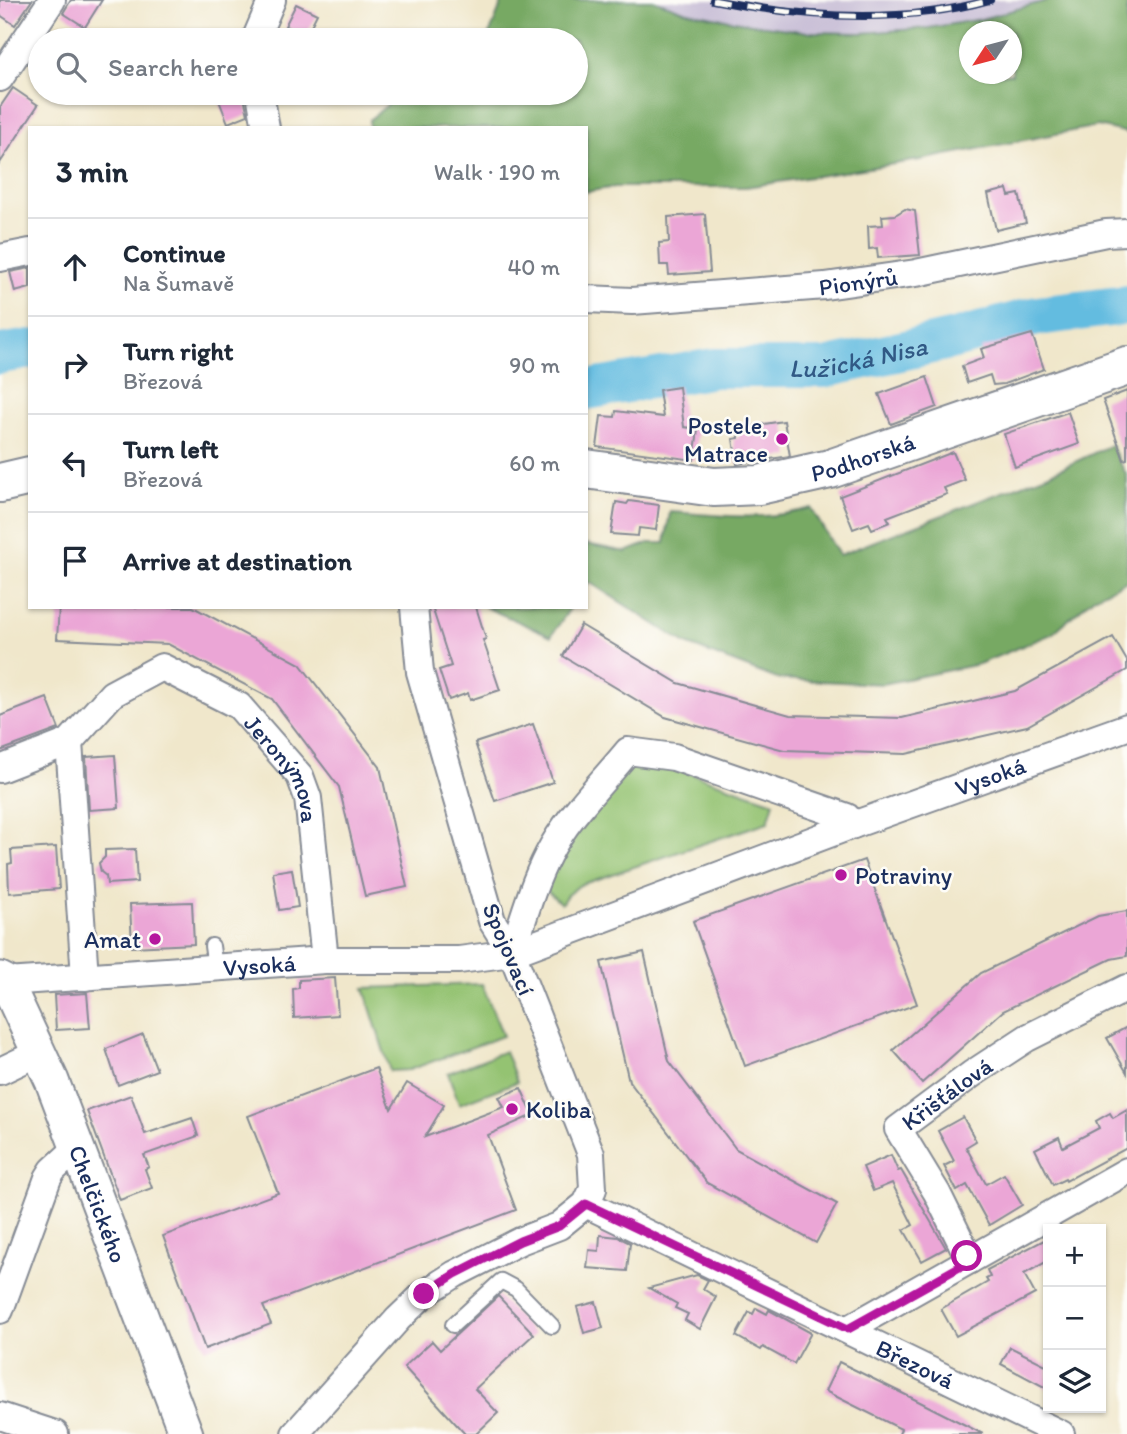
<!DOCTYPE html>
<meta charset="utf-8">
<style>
:root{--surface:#fff;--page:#f6f6f7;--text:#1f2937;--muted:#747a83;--line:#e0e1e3}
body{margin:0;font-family:Itim,sans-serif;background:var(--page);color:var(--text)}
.controls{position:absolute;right:21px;bottom:21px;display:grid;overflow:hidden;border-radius:0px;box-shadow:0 2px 5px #0004}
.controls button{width:63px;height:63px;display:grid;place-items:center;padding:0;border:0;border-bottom:2px solid var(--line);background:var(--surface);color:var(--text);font:35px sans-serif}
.compass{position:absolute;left:959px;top:21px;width:63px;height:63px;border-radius:50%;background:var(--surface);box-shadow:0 2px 5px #0004;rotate:234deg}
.stop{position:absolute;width:21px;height:21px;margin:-16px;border:5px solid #b5179e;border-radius:50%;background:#fff}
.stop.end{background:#b5179e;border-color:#fff;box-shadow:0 2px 7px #0008}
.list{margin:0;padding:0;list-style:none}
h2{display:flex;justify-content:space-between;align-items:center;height:91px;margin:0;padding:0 28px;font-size:30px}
h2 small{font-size:23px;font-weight:400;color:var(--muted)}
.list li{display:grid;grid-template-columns:46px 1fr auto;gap:21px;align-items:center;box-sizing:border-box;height:98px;padding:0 28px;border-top:2px solid var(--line)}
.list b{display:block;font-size:26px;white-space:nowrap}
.list p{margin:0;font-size:23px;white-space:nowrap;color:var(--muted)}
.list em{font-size:23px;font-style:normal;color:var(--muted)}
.icon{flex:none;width:38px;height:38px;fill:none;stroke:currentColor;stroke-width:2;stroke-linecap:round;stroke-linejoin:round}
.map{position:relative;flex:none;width:1127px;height:1434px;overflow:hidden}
.search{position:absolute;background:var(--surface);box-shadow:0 2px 5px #0004;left:28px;top:28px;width:560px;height:77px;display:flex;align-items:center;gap:18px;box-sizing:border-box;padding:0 24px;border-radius:38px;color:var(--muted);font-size:26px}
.panel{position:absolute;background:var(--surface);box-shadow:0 2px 5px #0004;left:28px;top:126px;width:560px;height:483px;border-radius:0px}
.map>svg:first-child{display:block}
</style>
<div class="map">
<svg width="1127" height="1434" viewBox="0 0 1127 1434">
<rect width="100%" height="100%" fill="#fdfcf7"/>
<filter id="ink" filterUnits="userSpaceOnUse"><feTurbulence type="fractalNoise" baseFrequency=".0143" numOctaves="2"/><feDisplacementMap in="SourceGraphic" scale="14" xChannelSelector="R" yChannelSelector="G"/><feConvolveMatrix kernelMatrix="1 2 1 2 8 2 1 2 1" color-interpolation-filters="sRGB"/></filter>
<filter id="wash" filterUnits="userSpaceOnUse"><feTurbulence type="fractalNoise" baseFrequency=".00686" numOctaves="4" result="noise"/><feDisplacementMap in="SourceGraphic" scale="28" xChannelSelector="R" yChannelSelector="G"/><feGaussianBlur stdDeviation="1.57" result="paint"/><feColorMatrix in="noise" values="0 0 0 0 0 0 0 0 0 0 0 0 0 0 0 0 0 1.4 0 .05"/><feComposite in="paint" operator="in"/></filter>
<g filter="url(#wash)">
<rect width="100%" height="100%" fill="#f0e7cb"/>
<polygon fill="#c9bfd7" points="653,0 1049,0 982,19 929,28 861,33 807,32 745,23 688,12"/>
<g fill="#94c372" stroke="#587968" stroke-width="2">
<polygon points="631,763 669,766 774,802 768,822 580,885 567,895 561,904 545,889 557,860"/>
<polygon points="482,984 503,1036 409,1070 390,1071 364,988"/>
<polygon points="505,1051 517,1082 459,1104 448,1073"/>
</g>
<g fill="#77a964" stroke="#496c61" stroke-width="2" fill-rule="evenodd">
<path d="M503,0H653L688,12L745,23L807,32L861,33L929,28L982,19L1049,0H1127V133L1098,126L920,160L746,187H615L586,192V128H369V120L402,93H576V40H482L489,35ZM970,32H1012V74H970Z"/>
<path d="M1111,445L1127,476V581L1094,597L1052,634L979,664L883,684L777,679L686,644L589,582L586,585V544L626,552L649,543H665L670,512C716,515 765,522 811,508L839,555L1049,474Z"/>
<polygon points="485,607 571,607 551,636"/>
</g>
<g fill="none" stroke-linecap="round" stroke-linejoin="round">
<g stroke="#63bce0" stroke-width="40">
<polyline points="0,354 30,349"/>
<path id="s1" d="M586,390L714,368H825L954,339L1037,316L1127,305"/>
</g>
</g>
<g id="blocks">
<g fill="#eba6d6">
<polygon points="0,0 32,0 15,25 0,15"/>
<polygon points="71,0 102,0 85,27 63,13"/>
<polygon points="296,4 317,14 306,36 285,26"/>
<polygon points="13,88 38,105 0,163 0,107"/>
<polygon points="216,93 243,93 248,115 228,123"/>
<polygon points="1007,189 1009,196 1019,194 1026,223 996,230 988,194"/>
<polygon points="905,209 915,211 920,255 878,258 877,248 869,249 868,226 883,225 882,216 895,215"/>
<polygon points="705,214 710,272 669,275 668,265 660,265 659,243 669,242 668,217"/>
<polygon points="30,268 30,288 15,292 10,272"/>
<polygon points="1032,334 1044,369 1004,384 993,385 990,375 967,383 962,366 984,358 981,349"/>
<polygon points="927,377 937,407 891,424 879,394"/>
<polygon points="679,387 684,427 698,429 694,460 597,447 601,416 615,417 616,411 663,417 659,390"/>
<polygon points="1127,391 1127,459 1124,460 1103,400"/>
<polygon points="1068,412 1079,444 1015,467 1004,434"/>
<polygon points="784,421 790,456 737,464 733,439 739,438 738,428"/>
<polygon points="953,452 965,480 944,488 947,494 887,517 890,522 872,529 869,523 853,529 840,496"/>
<polygon points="629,501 659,505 656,530 639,528 638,536 611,534 616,502 627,504"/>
<polygon points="59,607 193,607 300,664 380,767 407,887 365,896 339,787 272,699 168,644 57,639"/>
<polygon points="432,607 476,607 486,639 483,640 500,690 470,700 468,693 449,700 439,670 451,666"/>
<polygon points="581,625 678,683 790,715 902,718 1015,691 1113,637 1127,661 1127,670 1027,726 906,754 784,750 665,717 563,656"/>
<polygon points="47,698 59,729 0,751 0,716"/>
<polygon points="533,724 553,782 495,801 475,743"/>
<polygon points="115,755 119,808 89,810 86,757"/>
<polygon points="56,847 59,889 9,893 8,864 12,863 11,850"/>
<polygon points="135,849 137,882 107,884 106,876 101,872 99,863 105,857 105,850"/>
<polygon points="864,860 917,1004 745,1066 693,921"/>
<polygon points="292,869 298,907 279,910 273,872"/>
<polygon points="192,902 194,944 132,947 130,904"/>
<polygon points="1127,911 1127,956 1111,959 1003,1011 922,1083 893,1050 981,973 1098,916"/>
<polygon points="644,952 669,1061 736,1149 837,1204 816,1243 707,1183 629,1081 601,962"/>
<polygon points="335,978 338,1015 294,1018 293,989 299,988 299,980"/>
<polygon points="87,993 90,1028 56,1030 54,995"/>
<polygon points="1127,1027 1127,1073 1107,1038"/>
<polygon points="143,1034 157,1070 118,1085 106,1049"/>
<polygon points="376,1068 391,1109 407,1083 444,1105 425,1137 504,1107 499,1097 521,1088 533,1115 488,1135 516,1210 263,1306 271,1324 205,1349 163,1236 278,1193 248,1116"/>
<polygon points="131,1095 145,1134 192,1118 198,1136 144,1155 149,1167 145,1169 152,1188 120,1200 87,1111"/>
<polygon points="1127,1110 1127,1148 1066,1181 1065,1179 1053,1185 1035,1149 1059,1137 1063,1147 1099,1128 1096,1121 1110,1113 1113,1118"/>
<polygon points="963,1117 976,1141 966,1147 986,1184 1004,1174 1022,1205 989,1225 967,1185 957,1191 944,1166 954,1161 938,1131"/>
<polygon points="891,1155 898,1171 901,1170 946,1248 922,1261 904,1230 913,1225 892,1183 873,1191 863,1167"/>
<polygon points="600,1235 618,1237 630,1243 627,1271 587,1268 589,1250 599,1251"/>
<polygon points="1048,1238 1048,1261 1024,1274 1035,1294 956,1336 941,1309 988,1282 986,1279 990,1277 987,1270"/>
<polygon points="697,1275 708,1280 703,1289 716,1297 700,1329 685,1320 688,1314 675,1308 677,1304 649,1288"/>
<polygon points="498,1296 534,1334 475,1389 498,1413 476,1434 465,1434 404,1367 432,1341 440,1350"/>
<polygon points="596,1302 603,1328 584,1333 577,1307"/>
<polygon points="756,1308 767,1314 769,1310 811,1333 794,1364 763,1347 761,1350 736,1336 749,1312 753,1314"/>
<polygon points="1010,1347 1048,1366 1048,1389 1001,1364"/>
<polygon points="839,1362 916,1400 983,1434 899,1434 901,1429 825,1391"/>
</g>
</g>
</g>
<g filter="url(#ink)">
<use href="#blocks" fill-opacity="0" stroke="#868b94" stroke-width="2"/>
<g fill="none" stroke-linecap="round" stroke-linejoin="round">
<g stroke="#868b94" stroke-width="18">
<g id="service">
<polyline points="212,946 215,968"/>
<polyline points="453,1325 501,1281 516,1289 552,1326"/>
</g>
</g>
<g stroke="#868b94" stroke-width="30">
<g id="minor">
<polyline points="255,40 272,0"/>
<polyline points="0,78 52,0"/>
<polyline points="260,93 266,128"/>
<polyline points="0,258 30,252"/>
<path id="s2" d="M586,299L632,301L825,286L916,273L1106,233L1127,232"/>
<polyline points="69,742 85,977"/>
<path id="s3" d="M0,769L69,742L112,694L162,667L239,706L300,776L308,798L325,960"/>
<path d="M512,953C523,920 532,886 548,855C567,817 601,784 628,751L674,757L847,817L853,825"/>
<path id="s4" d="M6,982L325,960H459L512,953L853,825L1127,727"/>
<polyline points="0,1071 40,1052"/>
<path id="s5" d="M586,1204L1061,1434"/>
<path id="s6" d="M970,1260L937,1193L898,1129L972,1074L1027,1038L1127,988"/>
<polyline points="0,1310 48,1178 53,1170 78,1147"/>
<polyline points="848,1329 1127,1171"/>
<polyline points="0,1416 55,1434"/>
<polyline points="295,1434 398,1319 424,1294 455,1274 520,1241 559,1226 586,1204 593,1189 591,1154 512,953 492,921 420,672 414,607"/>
</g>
</g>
<g stroke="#868b94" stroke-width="37">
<g id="tertiary">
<path id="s7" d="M0,979L6,982L52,1081L186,1434"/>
</g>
</g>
<g stroke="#868b94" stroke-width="42">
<g id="primary">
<path id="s8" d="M586,469L714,487L759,485L830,469L1127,366"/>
<polyline points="0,483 30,476"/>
</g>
</g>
<use href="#service" stroke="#fff" stroke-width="14"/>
<use href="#minor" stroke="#fff" stroke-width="26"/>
<use href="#tertiary" stroke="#fff" stroke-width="33"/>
<use href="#primary" stroke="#fff" stroke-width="38"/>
<g stroke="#1b2f5e" stroke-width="8">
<path id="rail" d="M713,0C804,18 900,25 990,0"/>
</g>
<use href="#rail" stroke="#fdfcf7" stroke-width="5" stroke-dasharray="16" stroke-linecap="butt"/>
</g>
</g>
<g fill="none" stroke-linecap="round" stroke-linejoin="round" filter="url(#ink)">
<polyline stroke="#b5179e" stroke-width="9" points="424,1294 455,1274 520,1241 559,1226 586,1204 848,1329 970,1261 967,1256"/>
</g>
<g fill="#b5179e" stroke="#fdfcf7" stroke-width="2.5">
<circle cx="782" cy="439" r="7"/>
<circle cx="841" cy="875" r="7"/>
<circle cx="155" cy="939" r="7"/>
<circle cx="512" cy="1109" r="7"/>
</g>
<g text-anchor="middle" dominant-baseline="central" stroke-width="5" stroke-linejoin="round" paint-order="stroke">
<g font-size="24" fill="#1b2f5e" stroke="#fdfcf7">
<text stroke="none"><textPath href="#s2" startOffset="273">Pionýrů</textPath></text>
<text stroke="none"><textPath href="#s8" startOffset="282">Podhorská</textPath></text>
<text stroke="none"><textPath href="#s3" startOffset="360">Jeronýmova</textPath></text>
<text stroke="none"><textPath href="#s4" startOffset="1017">Vysoká</textPath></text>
<text transform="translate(509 949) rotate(67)">Spojovací</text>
<text stroke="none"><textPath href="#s4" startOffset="254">Vysoká</textPath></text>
<text stroke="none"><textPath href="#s6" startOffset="210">Křišťálová</textPath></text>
<text stroke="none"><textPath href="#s7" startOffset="247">Chelčického</textPath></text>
<text stroke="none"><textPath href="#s5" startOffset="366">Březová</textPath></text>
</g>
<g font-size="24" fill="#1b2f5e" stroke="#fdfcf7" text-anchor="end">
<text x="768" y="425">Postele,<tspan x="768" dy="28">Matrace</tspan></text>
<text x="855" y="875" text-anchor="start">Potraviny</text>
<text x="141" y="939">Amat</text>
<text x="526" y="1109" text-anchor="start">Koliba</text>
</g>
<g font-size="26" font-style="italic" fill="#315985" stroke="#fdfcf7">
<text stroke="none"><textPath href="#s1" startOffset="275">Lužická Nisa</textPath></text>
</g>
</g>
</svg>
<div class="controls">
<button>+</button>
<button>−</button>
<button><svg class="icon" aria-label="layers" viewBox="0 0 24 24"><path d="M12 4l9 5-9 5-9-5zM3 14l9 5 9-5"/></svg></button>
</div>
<svg class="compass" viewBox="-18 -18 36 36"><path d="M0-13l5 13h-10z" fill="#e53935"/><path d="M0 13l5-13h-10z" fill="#747a83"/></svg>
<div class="stop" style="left:967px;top:1256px"></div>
<div class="stop end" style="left:424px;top:1294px"></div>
<div class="search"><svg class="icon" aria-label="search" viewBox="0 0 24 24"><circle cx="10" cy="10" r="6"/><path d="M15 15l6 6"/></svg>Search here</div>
<section class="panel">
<h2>3 min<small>Walk · 190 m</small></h2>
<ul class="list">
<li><svg class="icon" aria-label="ahead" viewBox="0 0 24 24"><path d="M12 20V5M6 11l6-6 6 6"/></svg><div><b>Continue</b><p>Na Šumavě</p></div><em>40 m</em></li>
<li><svg class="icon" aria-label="right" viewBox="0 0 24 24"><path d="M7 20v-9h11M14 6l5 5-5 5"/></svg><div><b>Turn right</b><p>Březová</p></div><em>90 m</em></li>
<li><svg class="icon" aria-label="left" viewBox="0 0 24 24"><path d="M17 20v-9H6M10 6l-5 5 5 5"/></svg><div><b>Turn left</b><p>Březová</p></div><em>60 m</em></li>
<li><svg class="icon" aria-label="arrive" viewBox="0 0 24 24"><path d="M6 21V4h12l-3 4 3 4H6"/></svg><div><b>Arrive at destination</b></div></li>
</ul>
</section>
</div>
